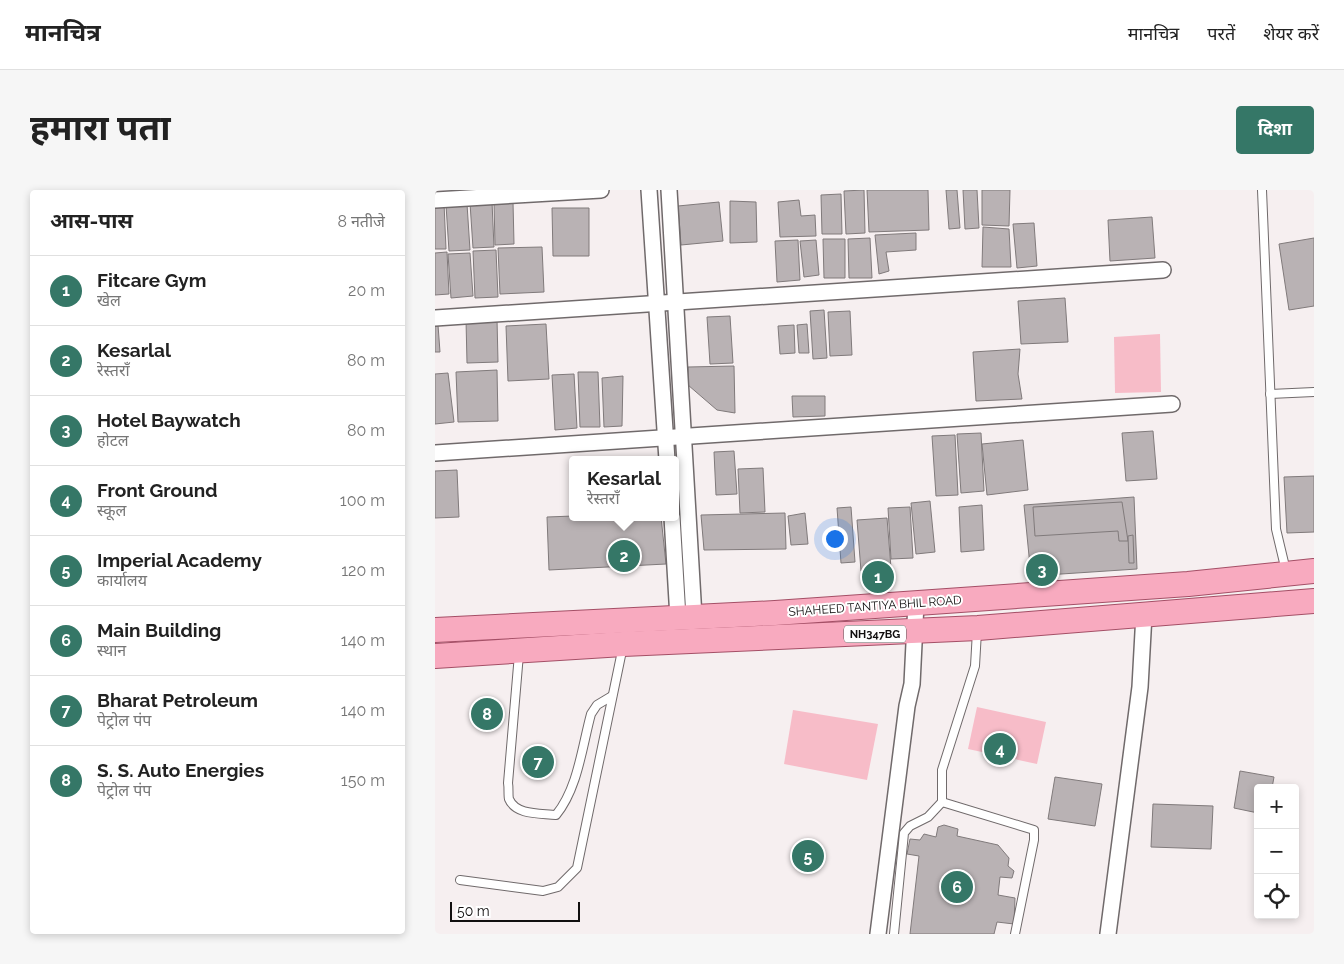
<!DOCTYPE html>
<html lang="hi">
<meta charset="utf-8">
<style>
:root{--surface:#fff;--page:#f6f6f6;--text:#222;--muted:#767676;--line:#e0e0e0;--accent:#357767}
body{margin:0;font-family:Raleway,"Noto Sans Devanagari",sans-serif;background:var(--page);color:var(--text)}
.controls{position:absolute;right:15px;bottom:15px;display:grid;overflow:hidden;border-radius:5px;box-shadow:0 2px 8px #0003}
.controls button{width:45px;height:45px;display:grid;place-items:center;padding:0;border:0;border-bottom:1px solid var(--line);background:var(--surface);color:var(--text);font:25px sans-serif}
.scale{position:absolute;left:15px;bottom:12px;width:130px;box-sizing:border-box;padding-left:5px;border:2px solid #110f0f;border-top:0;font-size:14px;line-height:18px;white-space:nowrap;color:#110f0f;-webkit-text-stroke:4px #fff;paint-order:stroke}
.you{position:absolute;left:399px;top:348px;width:18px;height:18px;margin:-12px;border:4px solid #fff;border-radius:50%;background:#1a73e8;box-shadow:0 0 0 8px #1a73e833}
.badge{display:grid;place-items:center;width:32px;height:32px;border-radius:50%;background:var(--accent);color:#fff;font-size:16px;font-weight:700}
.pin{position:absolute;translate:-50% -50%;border:2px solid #fff;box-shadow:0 1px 5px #0006}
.popup{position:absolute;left:134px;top:266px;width:110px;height:65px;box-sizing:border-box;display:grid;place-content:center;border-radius:5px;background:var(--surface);filter:drop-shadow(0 1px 4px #0005);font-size:16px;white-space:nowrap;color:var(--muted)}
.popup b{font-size:19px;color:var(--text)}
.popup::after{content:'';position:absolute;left:50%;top:100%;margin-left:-10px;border:10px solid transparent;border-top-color:var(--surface)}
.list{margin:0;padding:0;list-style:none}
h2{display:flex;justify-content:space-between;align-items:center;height:65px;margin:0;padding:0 20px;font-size:21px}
h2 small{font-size:16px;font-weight:400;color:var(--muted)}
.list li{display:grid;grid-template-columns:32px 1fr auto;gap:15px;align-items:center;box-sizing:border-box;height:70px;padding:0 20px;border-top:1px solid var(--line)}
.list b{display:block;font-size:19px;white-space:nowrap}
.list p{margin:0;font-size:16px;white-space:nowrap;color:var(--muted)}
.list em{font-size:16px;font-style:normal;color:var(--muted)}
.icon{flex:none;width:28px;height:28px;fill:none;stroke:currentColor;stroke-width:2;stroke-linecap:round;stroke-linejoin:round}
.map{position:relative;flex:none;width:879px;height:744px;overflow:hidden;border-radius:5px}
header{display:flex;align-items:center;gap:30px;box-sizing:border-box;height:70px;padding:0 25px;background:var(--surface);border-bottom:1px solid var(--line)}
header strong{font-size:24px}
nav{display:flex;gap:28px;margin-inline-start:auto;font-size:18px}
.intro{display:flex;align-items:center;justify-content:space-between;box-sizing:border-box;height:120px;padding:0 30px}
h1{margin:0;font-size:35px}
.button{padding:12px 22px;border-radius:5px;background:var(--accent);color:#fff;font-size:18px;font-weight:700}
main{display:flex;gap:30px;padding:0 30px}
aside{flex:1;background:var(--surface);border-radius:5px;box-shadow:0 2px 8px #0003}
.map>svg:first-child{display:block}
</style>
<header>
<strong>मानचित्र</strong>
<nav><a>मानचित्र</a><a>परतें</a><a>शेयर करें</a></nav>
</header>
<div class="intro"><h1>हमारा पता</h1><a class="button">दिशा</a></div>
<main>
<aside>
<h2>आस-पास<small>8 नतीजे</small></h2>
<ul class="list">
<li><span class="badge">1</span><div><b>Fitcare Gym</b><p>खेल</p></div><em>20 m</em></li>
<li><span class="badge">2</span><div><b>Kesarlal</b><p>रेस्तराँ</p></div><em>80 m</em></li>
<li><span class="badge">3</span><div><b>Hotel Baywatch</b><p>होटल</p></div><em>80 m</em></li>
<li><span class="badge">4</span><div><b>Front Ground</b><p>स्कूल</p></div><em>100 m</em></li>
<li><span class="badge">5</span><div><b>Imperial Academy</b><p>कार्यालय</p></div><em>120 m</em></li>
<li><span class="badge">6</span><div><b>Main Building</b><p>स्थान</p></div><em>140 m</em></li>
<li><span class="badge">7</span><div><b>Bharat Petroleum</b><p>पेट्रोल पंप</p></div><em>140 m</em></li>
<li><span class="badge">8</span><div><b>S. S. Auto Energies</b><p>पेट्रोल पंप</p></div><em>150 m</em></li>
</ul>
</aside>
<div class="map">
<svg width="879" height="744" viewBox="0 0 879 744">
<rect width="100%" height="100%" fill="#f6eff0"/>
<g fill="#f7bcc8">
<polygon points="725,144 726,202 680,203 679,147"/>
<polygon points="542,517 611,532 602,574 533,559"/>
<polygon points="358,520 443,534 432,590 349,574"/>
</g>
<g fill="#b9b2b4" stroke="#807a7b">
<polygon points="429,0 430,43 411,44 409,1"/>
<polygon points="432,0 493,0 494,40 434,42"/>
<polygon points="511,0 522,0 525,38 514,39"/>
<polygon points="528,0 542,0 544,38 530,39"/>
<polygon points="547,0 575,0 574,36 547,35"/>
<polygon points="406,4 407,44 387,44 386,5"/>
<polygon points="364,10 366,26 380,25 381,46 345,47 343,12"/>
<polygon points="295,11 321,12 322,52 295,53"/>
<polygon points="57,12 59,57 38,58 35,13"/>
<polygon points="59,12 78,12 79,54 60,55"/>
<polygon points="284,12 288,51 246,55 243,16"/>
<polygon points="9,13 11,59 0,59 0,14"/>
<polygon points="32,14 35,60 14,61 11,15"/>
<polygon points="117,18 154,18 154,66 118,66"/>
<polygon points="717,27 720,68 675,71 673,30"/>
<polygon points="599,33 602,76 582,78 578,34"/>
<polygon points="548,37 574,39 576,77 547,77"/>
<polygon points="481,43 481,60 451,62 454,81 444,84 440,45"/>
<polygon points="435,48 437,88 414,88 413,49"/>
<polygon points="879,48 879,116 854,120 844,54"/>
<polygon points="388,49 410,49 410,88 389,88"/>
<polygon points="363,50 365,90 342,92 340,51"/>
<polygon points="381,50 384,85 369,87 365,51"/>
<polygon points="107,57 109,102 65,104 63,58"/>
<polygon points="61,60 63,107 40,108 38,61"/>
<polygon points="12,62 14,104 0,105 0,63"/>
<polygon points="35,63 38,106 16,108 13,64"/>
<polygon points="630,108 633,152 586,154 583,111"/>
<polygon points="389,120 392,168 378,169 375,121"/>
<polygon points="415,121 417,165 395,166 393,122"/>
<polygon points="295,126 298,173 275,174 272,127"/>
<polygon points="62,129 63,172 32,173 31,130"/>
<polygon points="111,134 114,189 73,191 71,136"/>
<polygon points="372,134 374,163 364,163 362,135"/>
<polygon points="0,135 3,135 5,162 0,162"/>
<polygon points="359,135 360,163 345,164 343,136"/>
<polygon points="585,159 583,184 587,209 541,211 538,162"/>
<polygon points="299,176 300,223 282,220 253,195 253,177"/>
<polygon points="62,180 63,231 23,232 21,182"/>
<polygon points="143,182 163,182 165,237 145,237"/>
<polygon points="13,183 19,232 0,234 0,184"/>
<polygon points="139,184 142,238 120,240 117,185"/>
<polygon points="188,186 187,236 169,237 167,188"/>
<polygon points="357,206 390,206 390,226 358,227"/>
<polygon points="718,241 722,289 691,291 687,243"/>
<polygon points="546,243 549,301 526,303 522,244"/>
<polygon points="520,245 523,305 501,306 497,246"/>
<polygon points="588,250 593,300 552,305 547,254"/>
<polygon points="299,261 302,304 281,305 279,262"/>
<polygon points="328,278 330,322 305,323 303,279"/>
<polygon points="22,280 24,327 0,328 0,281"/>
<polygon points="879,286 879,342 852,343 849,287"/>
<polygon points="699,307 702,379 596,386 589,315"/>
<polygon points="495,311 500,362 481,364 476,313"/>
<polygon points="687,312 693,351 684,351 683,341 600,346 598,317"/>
<polygon points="547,315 549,360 526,362 524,317"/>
<polygon points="416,317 420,372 406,373 402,318"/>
<polygon points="475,317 478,368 456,369 453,318"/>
<polygon points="350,323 351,359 269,360 266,325"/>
<polygon points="370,323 373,354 356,355 353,326"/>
<polygon points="138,326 226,327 231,374 114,380 112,327"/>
<polygon points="452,328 456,378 426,381 422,330"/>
<polygon points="698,345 699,373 694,373 693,346"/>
<polygon points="805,581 839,587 837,598 823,598 823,623 799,618"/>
<polygon points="620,587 667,594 660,636 613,629"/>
<polygon points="718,614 778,616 776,659 716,657"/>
<polygon points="509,635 523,639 522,646 563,655 574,668 573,676 579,681 577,688 565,687 563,705 580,708 579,734 562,732 559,744 475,744 484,666 472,664 475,649 485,650 489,644 501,647 503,637"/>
</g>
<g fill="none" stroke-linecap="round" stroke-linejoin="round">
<g stroke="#706a6b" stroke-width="10">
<g id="lane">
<polyline points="827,0 841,339 851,381"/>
<polyline points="835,204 879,202"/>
<path d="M84,464L73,593C74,598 73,605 74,609C81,626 107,623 121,625C143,598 147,557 156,524L162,515L177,506"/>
<polyline points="507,612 599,640 599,650 580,744"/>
<polyline points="25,690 108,701 123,697 142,678 188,456"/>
<polyline points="459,744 469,643 475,636 493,627 507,612 507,580 540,476 542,441"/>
</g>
</g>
<g stroke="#706a6b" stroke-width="18">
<g id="street">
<polyline points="214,0 232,270"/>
<polyline points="234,0 259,427"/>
<polyline points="0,10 166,0"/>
<polyline points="0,128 728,80"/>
<polyline points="0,263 737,214"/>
<polyline points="237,327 243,428"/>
<polyline points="443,744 472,516 477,494 481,413"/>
<polyline points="673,744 705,497 709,424"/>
</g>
</g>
<g stroke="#a44f66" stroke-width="26">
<g id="primary">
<polyline points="0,440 340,423 753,394 879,381"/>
<polyline points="0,466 188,454 543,438 879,411"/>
</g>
</g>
<use href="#lane" stroke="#fff" stroke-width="8"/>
<use href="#street" stroke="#fff" stroke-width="15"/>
<use href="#primary" stroke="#f8aabf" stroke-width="24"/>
</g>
<g text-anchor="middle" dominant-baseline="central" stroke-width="4" stroke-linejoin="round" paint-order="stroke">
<rect fill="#fff" stroke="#585757" stroke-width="1" x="409" y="435.5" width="62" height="17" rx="4"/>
<g font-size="11" font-weight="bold" fill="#110f0f">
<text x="440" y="444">NH347BG</text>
</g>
<g font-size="12" fill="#110f0f" stroke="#fff">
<text transform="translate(440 416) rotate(-4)">SHAHEED TANTIYA BHIL ROAD</text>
</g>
</g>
</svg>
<div class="controls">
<button>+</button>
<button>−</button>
<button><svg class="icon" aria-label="locate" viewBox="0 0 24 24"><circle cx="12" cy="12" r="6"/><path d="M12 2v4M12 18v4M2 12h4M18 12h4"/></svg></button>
</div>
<div class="scale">50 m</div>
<div class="you"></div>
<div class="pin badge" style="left:443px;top:387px">1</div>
<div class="pin badge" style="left:189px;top:366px">2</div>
<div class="popup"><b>Kesarlal</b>रेस्तराँ</div>
<div class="pin badge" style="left:607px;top:380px">3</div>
<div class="pin badge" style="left:565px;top:559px">4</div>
<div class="pin badge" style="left:373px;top:666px">5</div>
<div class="pin badge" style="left:522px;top:697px">6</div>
<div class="pin badge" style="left:103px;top:572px">7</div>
<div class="pin badge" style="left:52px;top:524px">8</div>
</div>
</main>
